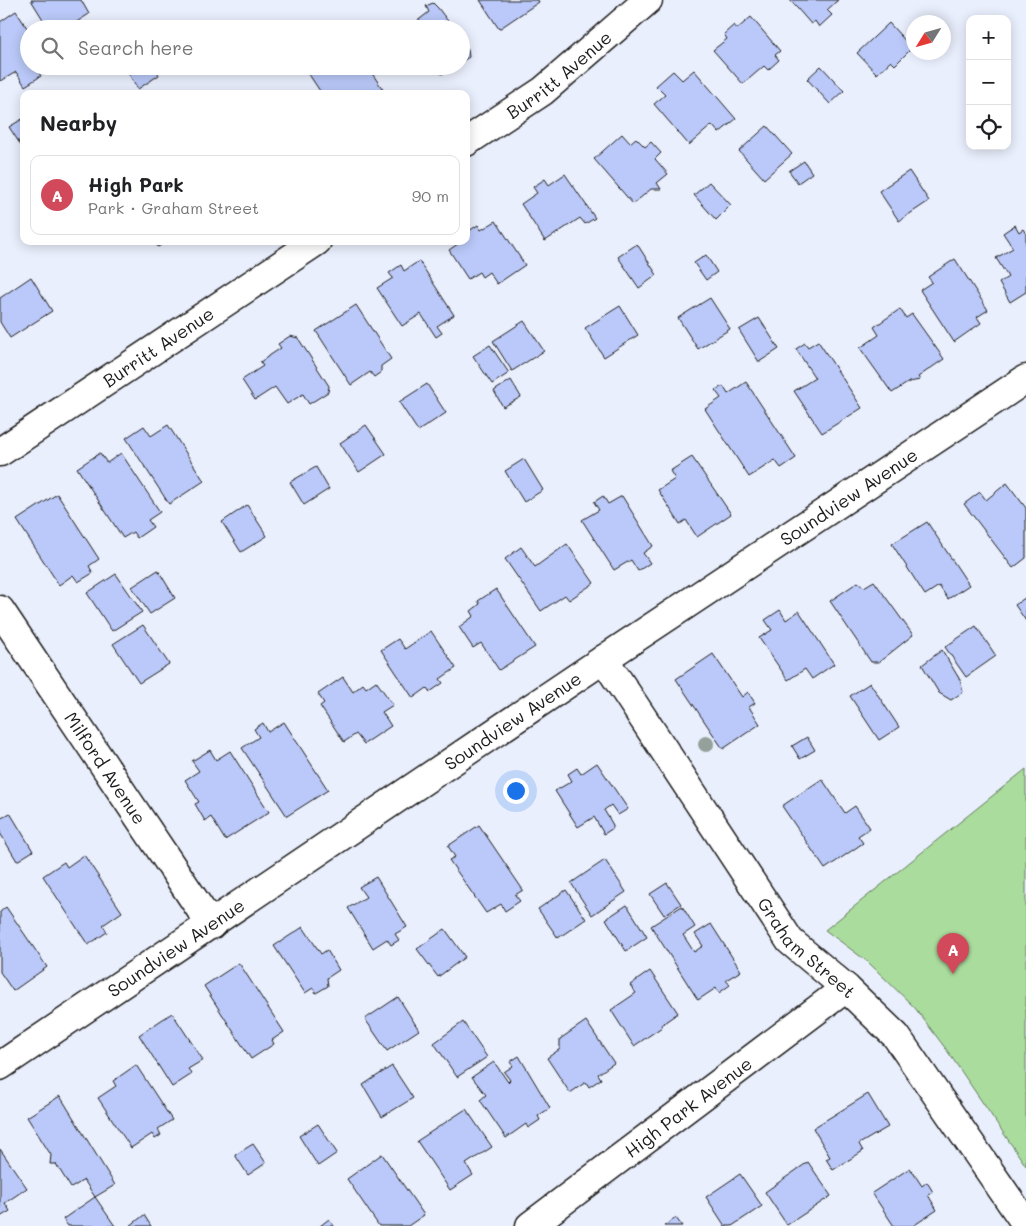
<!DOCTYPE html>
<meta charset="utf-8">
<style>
:root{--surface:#fff;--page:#f6f6f6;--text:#202124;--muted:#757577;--line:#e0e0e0;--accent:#d1495b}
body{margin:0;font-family:Mali,sans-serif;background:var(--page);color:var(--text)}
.controls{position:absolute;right:15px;top:15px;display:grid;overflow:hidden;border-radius:10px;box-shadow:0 2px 12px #0003}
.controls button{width:45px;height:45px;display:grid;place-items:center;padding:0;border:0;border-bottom:1px solid var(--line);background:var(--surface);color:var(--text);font:25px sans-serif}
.compass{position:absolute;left:906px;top:15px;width:45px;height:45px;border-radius:50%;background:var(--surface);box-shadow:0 2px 12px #0003;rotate:233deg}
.you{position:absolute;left:515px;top:790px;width:18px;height:18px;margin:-12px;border:4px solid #fff;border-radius:50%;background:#1a73e8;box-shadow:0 0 0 8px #1a73e833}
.badge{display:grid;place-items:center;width:32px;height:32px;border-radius:50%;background:var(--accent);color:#fff;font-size:16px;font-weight:700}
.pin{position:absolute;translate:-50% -41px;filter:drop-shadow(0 1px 2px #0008)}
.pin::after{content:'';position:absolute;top:26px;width:18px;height:15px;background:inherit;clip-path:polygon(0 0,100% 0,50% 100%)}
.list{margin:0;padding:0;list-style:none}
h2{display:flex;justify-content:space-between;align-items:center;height:65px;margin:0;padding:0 20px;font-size:21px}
h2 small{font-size:16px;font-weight:400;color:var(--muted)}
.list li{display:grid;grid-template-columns:32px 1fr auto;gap:15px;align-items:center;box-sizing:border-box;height:80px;margin:0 10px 10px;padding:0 10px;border:1px solid var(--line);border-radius:10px}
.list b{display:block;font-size:19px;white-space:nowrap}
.list p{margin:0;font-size:16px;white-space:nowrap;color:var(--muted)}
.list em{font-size:16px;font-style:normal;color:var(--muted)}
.icon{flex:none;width:28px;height:28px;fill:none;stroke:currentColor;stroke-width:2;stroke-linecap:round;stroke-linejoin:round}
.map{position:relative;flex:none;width:1026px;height:1226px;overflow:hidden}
.search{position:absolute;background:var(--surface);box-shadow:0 2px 12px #0003;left:20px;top:20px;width:450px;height:55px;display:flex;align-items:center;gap:12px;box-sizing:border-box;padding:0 18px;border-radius:28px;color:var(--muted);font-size:19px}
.panel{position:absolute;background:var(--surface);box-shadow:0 2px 12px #0003;left:20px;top:90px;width:450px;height:155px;border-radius:10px}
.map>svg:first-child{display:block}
</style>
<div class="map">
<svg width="1026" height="1226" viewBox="0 0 1026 1226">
<rect width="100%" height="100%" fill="#eaeffd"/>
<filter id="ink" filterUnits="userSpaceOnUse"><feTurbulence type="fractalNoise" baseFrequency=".02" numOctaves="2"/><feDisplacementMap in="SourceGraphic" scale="10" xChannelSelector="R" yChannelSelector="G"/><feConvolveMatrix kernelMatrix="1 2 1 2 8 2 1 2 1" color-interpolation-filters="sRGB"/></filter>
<g filter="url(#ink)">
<polygon fill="#aadc9d" stroke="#637c5c" points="1026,769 1026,1166 946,1049 915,1008 868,962 825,930"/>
<g fill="#bac9f9" stroke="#1c1c1c">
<polygon points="31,0 81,0 89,14 75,23 78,27 76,29 49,29"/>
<polygon points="480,0 538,0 539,2 499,29"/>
<polygon points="790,0 838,0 827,10 832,15 819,27 815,21 811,24"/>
<polygon points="433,3 438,8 454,29 407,29 429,12 426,6"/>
<polygon points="16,11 29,31 29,66 35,66 41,76 25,86 16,72 1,81 0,80 0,22"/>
<polygon points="751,17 780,51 775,55 779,60 768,70 764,66 743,84 713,50 727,39 724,34 734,25 737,29"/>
<polygon points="889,23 912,48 895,65 891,61 877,74 857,53"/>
<polygon points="461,39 468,49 469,57 461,62"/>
<polygon points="124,66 154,66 159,75 138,89"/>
<polygon points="311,66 367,66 386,94 322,94 306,70"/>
<polygon points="431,66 454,66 442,74 433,69"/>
<polygon points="821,66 844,91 830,104 807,79"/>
<polygon points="694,70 736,119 719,133 712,125 689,145 654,104 665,95 656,86 673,71 682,80"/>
<polygon points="24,118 24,150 9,127"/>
<polygon points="767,126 792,154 764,179 739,151"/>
<polygon points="622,134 630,143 636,138 645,147 651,142 661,153 655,159 668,174 657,183 661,189 651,189 633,204 594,159"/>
<polygon points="804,161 812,173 798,183 789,171"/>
<polygon points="909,171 929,201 899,221 879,191"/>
<polygon points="565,174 595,218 585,224 580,218 545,241 521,204 537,193 533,187 545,179 549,185"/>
<polygon points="709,182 731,205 716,220 694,195"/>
<polygon points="496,221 525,265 497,284 489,272 482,277 479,272 468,279 449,250 462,241 466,241 466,239 469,237 466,233 478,225 481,230"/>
<polygon points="1015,225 1019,232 1023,229 1026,234 1026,292 1010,302 999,283 1008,277 996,258 1013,248 1003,233"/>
<polygon points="155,241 167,241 158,247"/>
<polygon points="637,244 657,275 639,288 618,257"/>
<polygon points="706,255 717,272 706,280 694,263"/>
<polygon points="955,259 988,310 977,317 981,323 954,342 920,290 932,282 928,277"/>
<polygon points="419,261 454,315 437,326 442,333 436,337 421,314 402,326 377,288 393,278 389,273 401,265 404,271"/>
<polygon points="31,277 52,311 10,338 0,322 0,298"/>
<polygon points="710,298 730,329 698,349 678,318"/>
<polygon points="356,305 391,359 381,366 381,372 374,377 370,372 351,385 316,331"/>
<polygon points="620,306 638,335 604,357 585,328"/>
<polygon points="900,309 906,318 912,314 944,359 918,377 920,380 909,382 892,393 860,348 879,335 874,327"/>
<polygon points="759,318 779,349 759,362 739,330"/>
<polygon points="524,321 544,351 512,371 493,341"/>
<polygon points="290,336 298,338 329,386 328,392 309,404 303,394 287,404 275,387 255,400 242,380 263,366 260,362 281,348 278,344"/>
<polygon points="818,341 862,408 822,433 794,391 815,378 796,349 805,343 808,347"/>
<polygon points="490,345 509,373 492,384 473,356"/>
<polygon points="511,380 521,397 503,407 494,391"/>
<polygon points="746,382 796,458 781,468 775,460 749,477 705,409 721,398 715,390 723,386 728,394"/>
<polygon points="427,384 446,413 418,431 399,402"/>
<polygon points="168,425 204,481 169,504 126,438 144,426 151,436"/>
<polygon points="366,425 386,454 359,472 340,443"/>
<polygon points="100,453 107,463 121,453 160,512 148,520 153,527 137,538 133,532 123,538 77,468"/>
<polygon points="692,457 731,514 697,537 686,520 680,524 658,490 675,479 670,471"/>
<polygon points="524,459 543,490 524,502 505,471"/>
<polygon points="316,467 329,489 304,505 290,482"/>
<polygon points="1007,483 1026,508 1026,558 1013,568 964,504 980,492 986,500"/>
<polygon points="57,494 99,559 89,566 93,573 78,582 73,575 59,585 17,520"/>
<polygon points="603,496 608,504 622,496 653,546 643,553 650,563 638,571 631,560 614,570 582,520 599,510 594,502"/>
<polygon points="247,505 267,536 241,552 222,522"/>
<polygon points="927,522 969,585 948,599 939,586 925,595 892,544"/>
<polygon points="567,544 594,583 569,600 565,595 541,611 505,559 521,547 535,567"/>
<polygon points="158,570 175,598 150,614 132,587"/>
<polygon points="116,574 142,612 112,631 87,593"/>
<polygon points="874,581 913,635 879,662 871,662 830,601 858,582 864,587"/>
<polygon points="496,589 535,647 499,670 481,643 473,648 459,627 474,616 471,611 480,604 478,601"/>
<polygon points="1026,597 1026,621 1015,605"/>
<polygon points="780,610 786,620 799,611 834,664 812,679 805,669 788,680 759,638 772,630 765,620"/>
<polygon points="143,625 169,664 139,683 113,644"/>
<polygon points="976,626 996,656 966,677 945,647"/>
<polygon points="431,631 456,668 440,679 443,683 430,692 427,688 413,698 381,650 398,639 405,649"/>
<polygon points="942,650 960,680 963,692 951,700 939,693 922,665"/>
<polygon points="713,654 742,697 748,692 755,703 749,707 760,724 723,749 676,679"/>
<polygon points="343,677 353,692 363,684 366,688 376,681 393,705 382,712 391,726 364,744 356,734 344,742 320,706 324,703 318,694"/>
<polygon points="870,683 899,727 879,740 850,696"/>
<polygon points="284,722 328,790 287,816 242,748 259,737 254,729 263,723 268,732"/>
<polygon points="807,737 815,750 800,759 792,746"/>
<polygon points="210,750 216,760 230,751 269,812 225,840 211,817 205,821 195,804 199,802 185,780 199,771 192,761"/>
<polygon points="597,763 628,809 618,815 611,805 604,810 613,825 613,828 604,834 594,817 578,827 555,791 572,781 568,774 577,768 581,774"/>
<polygon points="822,779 845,813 855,806 870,828 858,836 863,843 825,869 782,806"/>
<polygon points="10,813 33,851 17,861 0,833 0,819"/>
<polygon points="479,825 523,890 515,895 520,901 505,911 501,904 486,913 449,860 455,857 448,846"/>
<polygon points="84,855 122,912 103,925 107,932 88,945 43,876 64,862 67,867"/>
<polygon points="605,860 626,892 592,915 571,883"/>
<polygon points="376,877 407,927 395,934 399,940 391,945 387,939 373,948 348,908 366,897 359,887"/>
<polygon points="667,883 681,904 664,915 650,894"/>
<polygon points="566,890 586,919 558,938 538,909"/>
<polygon points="627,905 647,937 626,951 606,919"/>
<polygon points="682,906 695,927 683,935 694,952 703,946 695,934 711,924 741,971 726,980 730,985 719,993 716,988 698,1000 651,926"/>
<polygon points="6,907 47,967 13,991 0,972 0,912"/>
<polygon points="303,927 321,954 327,950 339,970 327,978 328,986 316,993 313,988 305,993 274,946"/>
<polygon points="445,929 465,957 438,977 417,949"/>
<polygon points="239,963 284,1032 272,1040 274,1044 251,1059 204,986"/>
<polygon points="650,971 678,1013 661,1025 662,1027 634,1046 611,1010 636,993 630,985"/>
<polygon points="398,997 419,1030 387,1051 365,1019"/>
<polygon points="172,1013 203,1060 188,1069 192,1074 172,1087 139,1035"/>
<polygon points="586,1021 614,1063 598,1074 601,1079 589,1087 586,1082 570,1093 547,1058 560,1049 560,1039"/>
<polygon points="463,1022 487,1057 457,1077 434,1043"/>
<polygon points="519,1056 550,1108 538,1116 540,1120 528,1128 526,1124 506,1138 480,1100 486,1095 472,1077 494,1062 508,1082 510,1080 504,1072 513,1066 510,1062"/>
<polygon points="136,1065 172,1120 158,1129 161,1135 155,1139 152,1134 131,1148 98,1098 116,1086 113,1081"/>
<polygon points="392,1066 413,1098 382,1117 363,1085"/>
<polygon points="868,1094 888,1127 859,1144 863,1151 833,1170 826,1159 830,1157 813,1128"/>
<polygon points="60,1096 115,1185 95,1197 84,1180 71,1188 56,1164 50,1164 51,1155 27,1117"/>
<polygon points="466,1109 492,1147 466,1164 473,1175 450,1190 417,1141"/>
<polygon points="318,1124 337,1153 318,1166 299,1136"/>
<polygon points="253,1144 266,1163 248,1175 235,1155"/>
<polygon points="0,1149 27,1188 5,1203 10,1211 0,1217"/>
<polygon points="382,1154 424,1215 408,1226 379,1226 347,1179"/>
<polygon points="808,1162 831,1196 787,1225 765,1192"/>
<polygon points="910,1168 922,1186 927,1182 933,1192 928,1195 937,1210 913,1226 894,1226 872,1193"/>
<polygon points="740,1174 762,1206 732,1226 725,1226 706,1197"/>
<polygon points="95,1197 115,1226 68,1226 63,1219"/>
<polygon points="144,1215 151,1226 130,1226"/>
<polygon points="676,1218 682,1226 664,1226"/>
<polygon points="329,1219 334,1226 320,1226"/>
</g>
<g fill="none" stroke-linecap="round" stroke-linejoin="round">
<g stroke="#1c1c1c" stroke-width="31">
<g id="street">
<path id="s1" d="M466,142L543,91L648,0"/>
<path id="s2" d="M0,452L317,241"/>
<path id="s3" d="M0,610L211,925"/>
<path id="s4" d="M604,659L790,941L846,988L896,1036L1026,1224"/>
<path id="s5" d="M0,1066L604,659L1026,379"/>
<path id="s6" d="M530,1226L846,988"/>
</g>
</g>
<use href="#street" stroke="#fff" stroke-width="28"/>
</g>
<circle fill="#94a09a" cx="706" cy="744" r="8"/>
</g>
<g text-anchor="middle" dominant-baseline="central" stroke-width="4" stroke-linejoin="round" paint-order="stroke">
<g font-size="18" fill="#1c1c1c" stroke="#fff">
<text stroke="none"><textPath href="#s1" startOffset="115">Burritt Avenue</textPath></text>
<text stroke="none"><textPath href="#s2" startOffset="190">Burritt Avenue</textPath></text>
<text stroke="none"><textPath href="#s5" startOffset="1022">Soundview Avenue</textPath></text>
<text stroke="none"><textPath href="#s5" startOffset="618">Soundview Avenue</textPath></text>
<text stroke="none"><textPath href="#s3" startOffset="190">Milford Avenue</textPath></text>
<text stroke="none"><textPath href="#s4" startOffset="354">Graham Street</textPath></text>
<text stroke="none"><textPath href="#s5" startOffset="212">Soundview Avenue</textPath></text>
<text stroke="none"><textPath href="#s6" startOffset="198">High Park Avenue</textPath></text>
</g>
</g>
</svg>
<div class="controls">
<button>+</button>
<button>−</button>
<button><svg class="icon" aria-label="locate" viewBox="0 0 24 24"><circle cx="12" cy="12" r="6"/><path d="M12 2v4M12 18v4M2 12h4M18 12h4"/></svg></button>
</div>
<svg class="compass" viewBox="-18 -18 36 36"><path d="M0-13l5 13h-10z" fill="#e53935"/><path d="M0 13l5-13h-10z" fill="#757577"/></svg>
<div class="you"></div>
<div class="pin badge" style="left:953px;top:974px">A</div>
<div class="search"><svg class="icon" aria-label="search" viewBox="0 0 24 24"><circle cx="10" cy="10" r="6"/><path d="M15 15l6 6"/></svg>Search here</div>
<section class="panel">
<h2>Nearby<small></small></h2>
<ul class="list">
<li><span class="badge">A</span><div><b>High Park</b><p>Park · Graham Street</p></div><em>90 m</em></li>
</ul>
</section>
</div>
